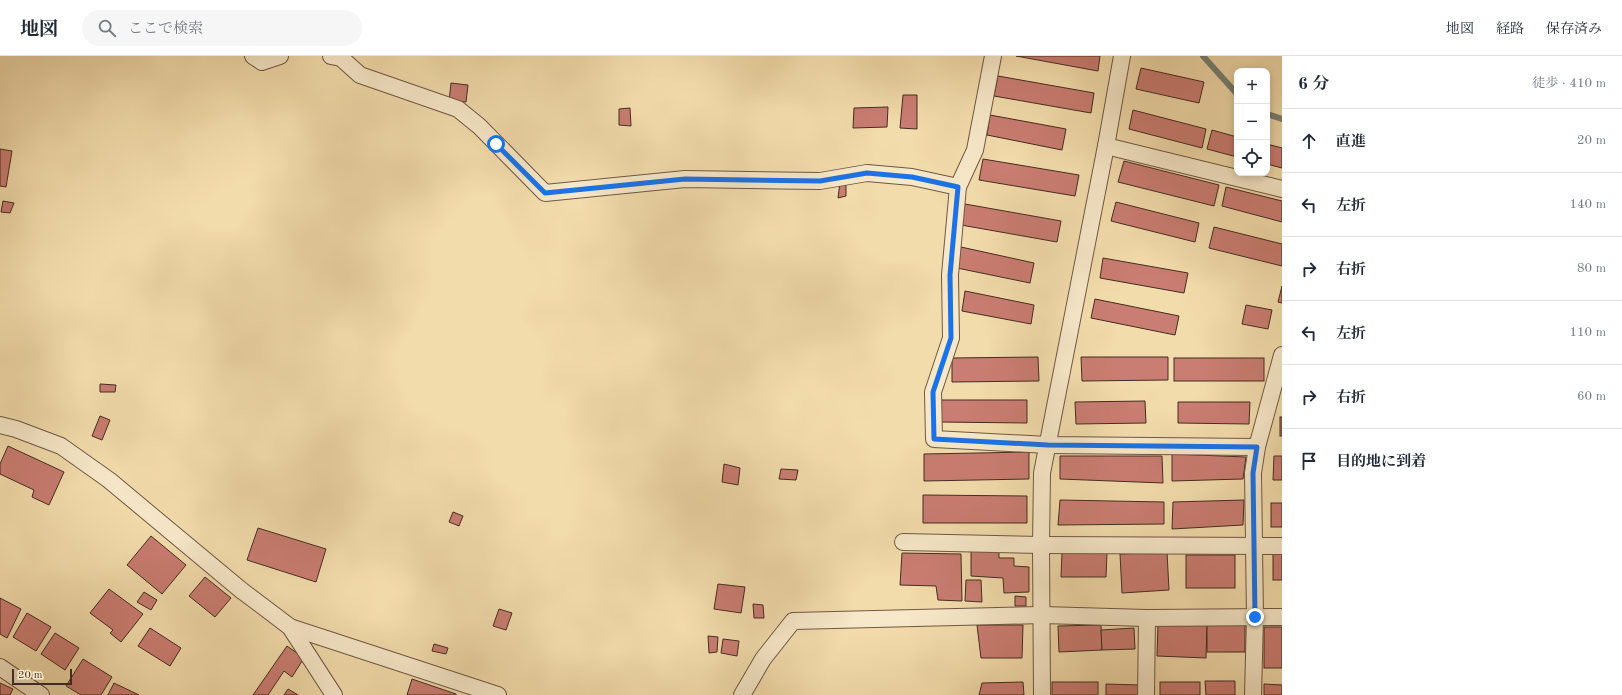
<!DOCTYPE html>
<html lang="ja">
<meta charset="utf-8">
<style>
:root{--surface:#fff;--page:#f6f6f7;--text:#1f2937;--muted:#747a83;--line:#e0e1e3}
body{margin:0;font-family:"Old Standard TT","Noto Serif JP",serif;background:var(--page);color:var(--text)}
.controls{position:absolute;right:12px;top:12px;display:grid;overflow:hidden;border-radius:8px;box-shadow:0 2px 10px #0003}
.controls button{width:36px;height:36px;display:grid;place-items:center;padding:0;border:0;border-bottom:1px solid var(--line);background:var(--surface);color:var(--text);font:20px sans-serif}
.scale{position:absolute;left:12px;bottom:10px;width:60px;box-sizing:border-box;padding-left:4px;border:2px solid #432c21;border-top:0;font-size:11px;line-height:14px;white-space:nowrap;color:#432c21;-webkit-text-stroke:3px #f7e8c9;paint-order:stroke}
.stop{position:absolute;width:12px;height:12px;margin:-9px;border:3px solid #1a73e8;border-radius:50%;background:#fff}
.stop.end{background:#1a73e8;border-color:#fff;box-shadow:0 1px 4px #0008}
.list{margin:0;padding:0;list-style:none}
h2{display:flex;justify-content:space-between;align-items:center;height:52px;margin:0;padding:0 16px;font-size:17px}
h2 small{font-size:13px;font-weight:400;color:var(--muted)}
.list li{display:grid;grid-template-columns:26px 1fr auto;gap:12px;align-items:center;box-sizing:border-box;height:64px;padding:0 16px;border-top:1px solid var(--line)}
.list b{display:block;font-size:15px;white-space:nowrap}
.list em{font-size:13px;font-style:normal;color:var(--muted)}
.icon{flex:none;width:22px;height:22px;fill:none;stroke:currentColor;stroke-width:2;stroke-linecap:round;stroke-linejoin:round}
.map{position:relative;flex:none;width:1282px;height:639px;overflow:hidden}
header{display:flex;align-items:center;gap:24px;box-sizing:border-box;height:56px;padding:0 20px;background:var(--surface);border-bottom:1px solid var(--line)}
header strong{font-size:19px}
nav{display:flex;gap:22px;margin-inline-start:auto;font-size:14px}
.search{width:280px;height:36px;background:var(--page);display:flex;align-items:center;gap:10px;box-sizing:border-box;padding:0 14px;border-radius:22px;color:var(--muted);font-size:15px}
main{display:flex}
aside{flex:1;background:var(--surface)}
.map>svg:first-child{display:block}
</style>
<header>
<strong>地図</strong>
<div class="search"><svg class="icon" aria-label="search" viewBox="0 0 24 24"><circle cx="10" cy="10" r="6"/><path d="M15 15l6 6"/></svg>ここで検索</div>
<nav><a>地図</a><a>経路</a><a>保存済み</a></nav>
</header>
<main>
<div class="map">
<svg width="1282" height="639" viewBox="0 0 1282 639">
<rect width="100%" height="100%" fill="#f3dcac"/>
<filter id="stains"><feTurbulence type="fractalNoise" baseFrequency=".005" numOctaves="4"/><feColorMatrix values="0 0 0 0 .2 0 0 0 0 .09 0 0 0 0 .02 0 0 0 .5 -.17"/></filter>
<radialGradient id="worn" r=".72"><stop offset=".6" stop-color="#630" stop-opacity="0"/><stop offset="1" stop-color="#630" stop-opacity=".3"/></radialGradient>
<g fill="none" stroke-linecap="round" stroke-linejoin="round">
<g stroke="#788276" stroke-width="6">
<polyline points="1203,0 1237,38"/>
<polyline points="1267,58 1282,63"/>
</g>
</g>
<g fill="#ca7d72" stroke="#432c21">
<polygon points="1016,0 1100,0 1098,15"/>
<polygon points="1141,12 1204,26 1199,47 1136,33"/>
<polygon points="998,20 1094,37 1091,57 994,40"/>
<polygon points="451,27 468,29 466,46 449,45"/>
<polygon points="903,39 917,39 917,73 900,72"/>
<polygon points="888,51 887,71 853,72 854,52"/>
<polygon points="630,52 631,70 619,69 619,53"/>
<polygon points="1133,54 1206,73 1202,92 1129,73"/>
<polygon points="990,59 1066,73 1062,94 987,79"/>
<polygon points="1212,74 1237,81 1237,101 1207,93"/>
<polygon points="1267,88 1282,92 1282,112 1267,108"/>
<polygon points="0,93 12,95 6,131 0,130"/>
<polygon points="983,103 1079,119 1075,140 979,124"/>
<polygon points="1124,105 1219,129 1214,150 1118,126"/>
<polygon points="840,126 846,127 846,140 838,142"/>
<polygon points="1226,131 1282,145 1282,166 1222,150"/>
<polygon points="3,145 14,147 10,157 1,156"/>
<polygon points="1116,146 1199,167 1195,186 1111,165"/>
<polygon points="965,148 1061,165 1057,186 961,169"/>
<polygon points="1214,171 1282,188 1282,210 1209,192"/>
<polygon points="961,191 1034,207 1030,227 957,212"/>
<polygon points="1103,202 1188,217 1184,237 1100,222"/>
<polygon points="1282,230 1282,247 1278,246"/>
<polygon points="965,235 1034,249 1031,268 962,255"/>
<polygon points="1095,243 1179,260 1175,279 1091,262"/>
<polygon points="1246,249 1272,254 1268,273 1242,268"/>
<polygon points="1038,301 1039,325 952,326 952,302"/>
<polygon points="1081,301 1168,301 1168,324 1082,325"/>
<rect x="1174" y="302" width="90" height="23"/>
<polygon points="100,328 116,329 115,336 100,336"/>
<polygon points="940,344 1027,344 1027,367 940,366"/>
<polygon points="1145,345 1146,367 1076,368 1075,346"/>
<polygon points="1178,346 1250,346 1249,368 1178,367"/>
<polygon points="100,360 110,364 102,384 92,380"/>
<rect x="1280" y="361" width="2" height="19"/>
<polygon points="8,390 64,416 49,449 32,441 34,434 0,418 0,408"/>
<polygon points="1029,396 1029,423 924,425 924,398"/>
<polygon points="1172,398 1246,401 1243,423 1172,425"/>
<polygon points="1060,400 1162,400 1163,427 1060,423"/>
<polygon points="1274,400 1282,400 1282,424 1273,424"/>
<polygon points="724,408 740,412 738,429 722,426"/>
<polygon points="781,413 798,414 796,424 779,423"/>
<polygon points="923,439 1027,440 1027,467 923,467"/>
<polygon points="1060,444 1164,446 1164,468 1058,469"/>
<polygon points="1244,444 1243,469 1172,473 1173,446"/>
<rect x="1271" y="447" width="11" height="24"/>
<polygon points="453,456 463,460 459,470 449,466"/>
<polygon points="258,472 326,493 316,526 247,504"/>
<polygon points="151,480 186,509 162,538 127,509"/>
<polygon points="999,493 999,502 1014,502 1014,510 1029,511 1029,536 1004,537 1003,522 971,520 971,495"/>
<polygon points="1062,496 1107,497 1106,521 1061,521"/>
<polygon points="1167,496 1169,534 1122,537 1120,498"/>
<rect x="1273" y="496" width="9" height="28"/>
<polygon points="902,497 961,498 962,545 938,544 936,530 900,529"/>
<rect x="1186" y="499" width="49" height="33"/>
<polygon points="205,521 231,542 215,561 189,540"/>
<polygon points="966,524 981,524 982,546 965,545"/>
<polygon points="718,528 745,531 741,557 714,553"/>
<polygon points="109,533 143,558 121,586 110,577 113,574 90,557"/>
<polygon points="144,536 157,544 151,554 137,546"/>
<polygon points="1015,540 1026,541 1026,550 1015,550"/>
<polygon points="0,542 21,553 7,582 0,578"/>
<polygon points="753,548 763,549 764,562 754,562"/>
<polygon points="499,553 512,557 506,574 493,570"/>
<polygon points="27,557 51,571 36,595 13,581"/>
<polygon points="1158,568 1207,569 1206,602 1157,600"/>
<polygon points="977,569 1023,569 1022,602 981,602"/>
<polygon points="1101,569 1102,594 1059,596 1058,570"/>
<rect x="1207" y="569" width="38" height="27"/>
<rect x="1264" y="571" width="18" height="41"/>
<polygon points="150,572 181,592 170,610 138,590"/>
<polygon points="1134,572 1135,593 1102,594 1101,574"/>
<polygon points="55,577 79,592 65,614 41,598"/>
<polygon points="708,580 718,581 717,596 709,597"/>
<polygon points="723,583 739,585 737,600 721,597"/>
<polygon points="434,588 448,592 446,598 432,595"/>
<polygon points="287,590 304,602 292,621 284,615 268,639 253,639"/>
<polygon points="83,603 112,621 101,639 81,639 66,630"/>
<polygon points="412,623 456,638 456,639 407,639"/>
<polygon points="1205,625 1235,625 1235,639 1206,639"/>
<polygon points="1023,626 1024,639 979,639 982,627"/>
<rect x="1052" y="626" width="46" height="13"/>
<rect x="1160" y="626" width="40" height="13"/>
<polygon points="0,627 13,633 10,639 0,639"/>
<polygon points="114,627 139,639 108,639"/>
<polygon points="1106,628 1139,629 1139,639 1106,639"/>
<polygon points="1264,628 1282,629 1282,639 1264,639"/>
<polygon points="288,633 298,639 284,639"/>
</g>
<g fill="none" stroke-linecap="round" stroke-linejoin="round">
<g stroke="#6f5844" stroke-width="18">
<g id="minor">
<polyline points="253,0 262,6 280,0"/>
<polyline points="331,0 341,2 360,19 458,53 479,70 545,137 685,123 820,125 867,117 912,121 958,131"/>
<polyline points="993,0 975,94 958,131 950,219 951,282 933,336 934,383 1048,389 1257,391"/>
<polyline points="1106,90 1282,133"/>
<polyline points="0,369 16,373 61,390 109,424 241,534 290,571 334,639"/>
<polyline points="903,486 1041,489 1282,490"/>
<polyline points="290,571 498,639"/>
<polyline points="0,611 41,639"/>
<polyline points="742,639 763,603 793,565 1042,559 1147,562 1282,561"/>
<polyline points="1042,639 1041,489 1042,417 1106,90 1122,0"/>
<polyline points="1146,639 1147,562"/>
<polyline points="1253,639 1255,561 1253,417 1257,391 1282,299"/>
</g>
</g>
<use href="#minor" stroke="#f7e8c9" stroke-width="16"/>
</g>
<g fill="none" stroke-linecap="round" stroke-linejoin="round">
<polyline stroke="#1a73e8" stroke-width="5" points="496,88 545,137 685,123 820,125 867,117 912,121 958,131 950,219 951,282 933,336 934,383 1048,389 1257,391 1253,417 1255,561"/>
</g>
<rect width="100%" height="100%" filter="url(#stains)"/>
<rect width="100%" height="100%" fill="url(#worn)"/>
</svg>
<div class="controls">
<button>+</button>
<button>−</button>
<button><svg class="icon" aria-label="locate" viewBox="0 0 24 24"><circle cx="12" cy="12" r="6"/><path d="M12 2v4M12 18v4M2 12h4M18 12h4"/></svg></button>
</div>
<div class="scale">20 m</div>
<div class="stop" style="left:496px;top:88px"></div>
<div class="stop end" style="left:1255px;top:561px"></div>
</div>
<aside>
<h2>6 分<small>徒歩 · 410 m</small></h2>
<ul class="list">
<li><svg class="icon" aria-label="ahead" viewBox="0 0 24 24"><path d="M12 20V5M6 11l6-6 6 6"/></svg><div><b>直進</b></div><em>20 m</em></li>
<li><svg class="icon" aria-label="left" viewBox="0 0 24 24"><path d="M17 20v-9H6M10 6l-5 5 5 5"/></svg><div><b>左折</b></div><em>140 m</em></li>
<li><svg class="icon" aria-label="right" viewBox="0 0 24 24"><path d="M7 20v-9h11M14 6l5 5-5 5"/></svg><div><b>右折</b></div><em>80 m</em></li>
<li><svg class="icon" aria-label="left" viewBox="0 0 24 24"><path d="M17 20v-9H6M10 6l-5 5 5 5"/></svg><div><b>左折</b></div><em>110 m</em></li>
<li><svg class="icon" aria-label="right" viewBox="0 0 24 24"><path d="M7 20v-9h11M14 6l5 5-5 5"/></svg><div><b>右折</b></div><em>60 m</em></li>
<li><svg class="icon" aria-label="arrive" viewBox="0 0 24 24"><path d="M6 21V4h12l-3 4 3 4H6"/></svg><div><b>目的地に到着</b></div></li>
</ul>
</aside>
</main>
